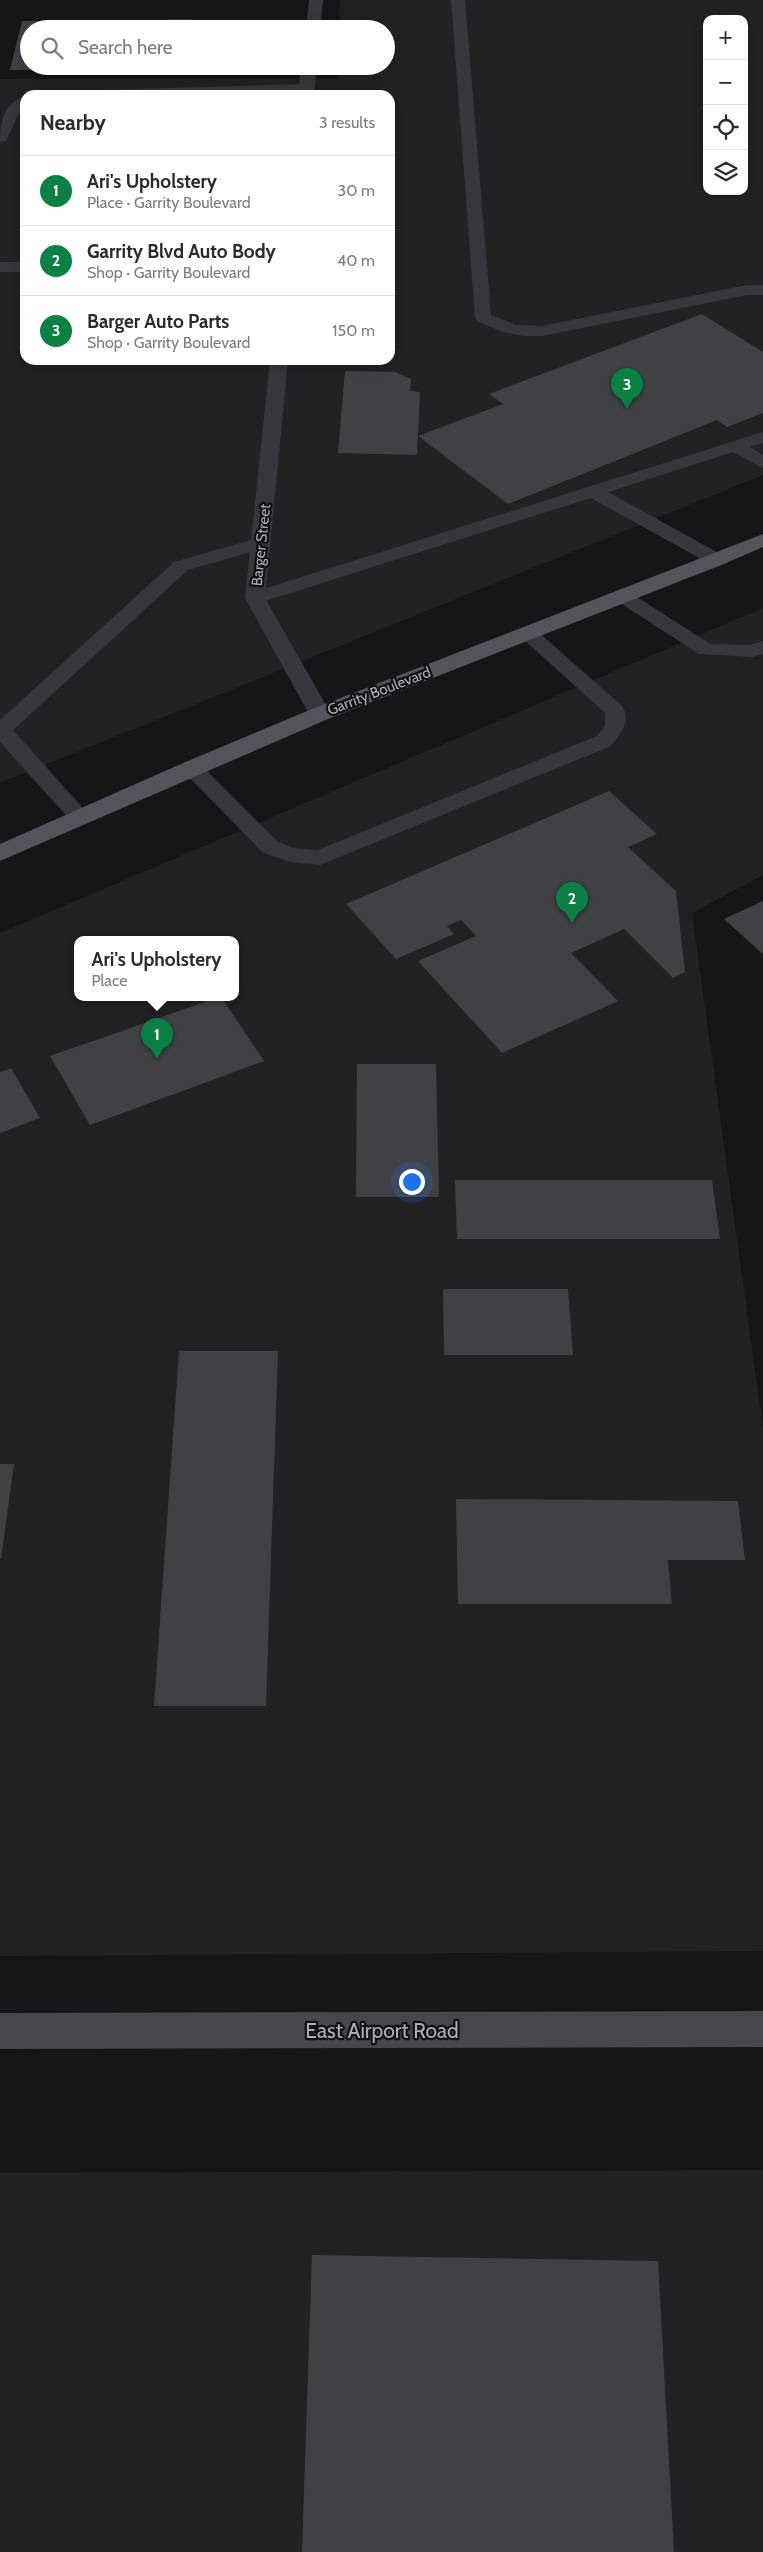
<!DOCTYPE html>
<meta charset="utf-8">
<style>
:root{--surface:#fff;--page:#f2f2f3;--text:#2b2b33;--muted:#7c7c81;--line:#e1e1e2;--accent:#0b8043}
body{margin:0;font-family:Cabin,sans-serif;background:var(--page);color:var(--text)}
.controls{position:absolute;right:15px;top:15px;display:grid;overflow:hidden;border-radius:10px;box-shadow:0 2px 12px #0003}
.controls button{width:45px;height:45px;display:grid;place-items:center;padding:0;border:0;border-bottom:1px solid var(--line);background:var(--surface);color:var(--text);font:25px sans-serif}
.you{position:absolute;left:411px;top:1181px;width:18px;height:18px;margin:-12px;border:4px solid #fff;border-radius:50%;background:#1a73e8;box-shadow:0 0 0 8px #1a73e833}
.badge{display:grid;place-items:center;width:32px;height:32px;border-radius:50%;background:var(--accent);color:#fff;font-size:16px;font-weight:700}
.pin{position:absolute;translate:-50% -41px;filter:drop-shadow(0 1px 2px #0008)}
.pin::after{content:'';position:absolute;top:26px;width:18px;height:15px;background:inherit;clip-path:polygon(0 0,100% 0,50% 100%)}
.popup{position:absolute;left:74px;top:936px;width:165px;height:65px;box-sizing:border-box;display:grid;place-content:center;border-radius:10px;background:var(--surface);filter:drop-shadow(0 1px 4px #0005);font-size:16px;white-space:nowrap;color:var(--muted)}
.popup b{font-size:19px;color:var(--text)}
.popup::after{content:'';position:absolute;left:50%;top:100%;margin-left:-10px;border:10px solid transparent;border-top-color:var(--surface)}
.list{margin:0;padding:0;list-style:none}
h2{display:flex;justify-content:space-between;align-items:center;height:65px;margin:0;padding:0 20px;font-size:21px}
h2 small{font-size:16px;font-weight:400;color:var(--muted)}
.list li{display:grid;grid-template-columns:32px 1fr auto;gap:15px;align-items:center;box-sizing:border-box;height:70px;padding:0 20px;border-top:1px solid var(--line)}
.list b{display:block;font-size:19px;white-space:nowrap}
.list p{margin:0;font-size:16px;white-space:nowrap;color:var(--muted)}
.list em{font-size:16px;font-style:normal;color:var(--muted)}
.icon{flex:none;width:28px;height:28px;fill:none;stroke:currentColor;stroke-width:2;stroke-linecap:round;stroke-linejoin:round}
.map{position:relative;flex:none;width:763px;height:2552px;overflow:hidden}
.search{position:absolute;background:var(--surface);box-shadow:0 2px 12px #0003;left:20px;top:20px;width:375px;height:55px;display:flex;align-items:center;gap:12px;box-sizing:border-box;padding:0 18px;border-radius:28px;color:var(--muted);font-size:19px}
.panel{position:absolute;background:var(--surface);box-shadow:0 2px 12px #0003;left:20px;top:90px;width:375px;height:275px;border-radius:15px}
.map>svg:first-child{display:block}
</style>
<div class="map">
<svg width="763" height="2552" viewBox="0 0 763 2552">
<rect width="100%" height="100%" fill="#161618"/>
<g fill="#222225" fill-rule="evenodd">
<path d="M340,0H763V475L0,783V79H338V66H386V29H339ZM707,19H744V191H707ZM25,95H390V360H25Z"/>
<path d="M763,608V875L692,913L763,1428V1951L0,1956V933ZM78,940H236V998H78Z"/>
<polygon points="763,2170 763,2552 0,2552 0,2173"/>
</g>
<g fill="#404145">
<polygon points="168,19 193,19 191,29 166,29"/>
<polygon points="22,21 45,21 43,29 29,29 29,66 34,66 33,70 10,70"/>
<polygon points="90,21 134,21 133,29 89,29"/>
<polygon points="81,66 127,66 126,69 81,69"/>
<polygon points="702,314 763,352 763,413 727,427 717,420 508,504 418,436 503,404 489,394"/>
<polygon points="345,371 395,372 411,379 410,391 420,392 417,455 338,453"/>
<polygon points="609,791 657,834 628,847 676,891 685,972 673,978 624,929 571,953 618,1001 502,1053 418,961 476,936 461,920 447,926 454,934 396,959 346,904"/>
<polygon points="763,901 763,954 724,919"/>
<polygon points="216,998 222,998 264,1061 90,1125 50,1056"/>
<polygon points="357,1064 436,1064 439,1197 356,1197"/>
<polygon points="11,1068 40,1118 0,1133 0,1072"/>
<polygon points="455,1180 712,1180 720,1239 457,1239"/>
<polygon points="443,1289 568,1289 573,1355 444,1355"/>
<polygon points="179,1351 278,1351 266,1706 154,1706"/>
<polygon points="0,1464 14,1464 1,1559 0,1559"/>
<polygon points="456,1499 738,1501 745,1560 668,1560 672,1604 458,1604"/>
<polygon points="312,2255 658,2261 674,2552 302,2552"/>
</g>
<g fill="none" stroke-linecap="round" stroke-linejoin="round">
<g fill="#37383d" fill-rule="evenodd">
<polygon points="451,0 465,0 491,315 516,325 542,326 747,285 763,285 763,295 747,295 542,336 524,336 503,332 477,321 475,317"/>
<polygon points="307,84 314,88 312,91 218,95 63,95 70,91"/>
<path d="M25,97V108L19,113L6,141L0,142C0,124 3,102 25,97Z"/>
<rect x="0" y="262" width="25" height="10"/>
<polygon points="763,432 763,443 750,447 763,455 763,468 733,452 608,492 724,556 727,560 724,564 710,564 591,498 262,602 248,602 245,598 248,594"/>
<polygon points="261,537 268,539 271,543 268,547 188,570 13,730 91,817 88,822 80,824 72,822 0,742 0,720 174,562"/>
<polygon points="624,591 631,593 710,644 750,645 763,641 763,654 753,657 699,654 617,601 614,597 617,593"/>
<path d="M528,627L535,629L622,706C632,721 620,734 611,746L320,865L290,862L262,852L180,768L183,763L191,761L199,763L278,842L293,848L318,850L597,736L605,726V713L521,637L518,633L521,629Z"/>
</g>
<g fill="#37383d" fill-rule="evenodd">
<polygon points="309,0 323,0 320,29 306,29"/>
<polygon points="301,66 317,66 314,95 298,95"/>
<polygon points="270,360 288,360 265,598 331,714 328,719 320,721 312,719 309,714 245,598"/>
</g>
<polygon fill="#45474d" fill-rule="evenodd" points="763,2011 763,2047 0,2049 0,2013"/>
<polygon fill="#53555c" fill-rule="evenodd" points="763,534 763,547 724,564 328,719 0,861 0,844 183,763 312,709"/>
</g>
<g text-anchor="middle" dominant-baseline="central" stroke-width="4.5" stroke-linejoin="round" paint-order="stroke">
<g font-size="15" fill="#a8adb8" stroke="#111113">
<text transform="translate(261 545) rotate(-84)">Barger Street</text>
<text transform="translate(379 691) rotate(-21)">Garrity Boulevard</text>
</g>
<g font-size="21" fill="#a8adb8" stroke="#111113">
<text x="382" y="2030">East Airport Road</text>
</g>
</g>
</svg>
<div class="controls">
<button>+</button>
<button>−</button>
<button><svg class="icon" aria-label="locate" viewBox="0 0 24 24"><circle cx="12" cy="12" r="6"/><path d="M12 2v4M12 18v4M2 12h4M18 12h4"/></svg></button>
<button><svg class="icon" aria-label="layers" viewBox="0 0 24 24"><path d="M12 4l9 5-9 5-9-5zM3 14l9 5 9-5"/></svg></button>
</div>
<div class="you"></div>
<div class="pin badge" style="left:157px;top:1059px">1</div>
<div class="popup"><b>Ari's Upholstery</b>Place</div>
<div class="pin badge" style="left:572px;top:923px">2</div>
<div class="pin badge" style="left:627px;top:409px">3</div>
<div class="search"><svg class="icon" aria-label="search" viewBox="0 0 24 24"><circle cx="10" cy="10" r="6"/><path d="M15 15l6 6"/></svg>Search here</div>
<section class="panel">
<h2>Nearby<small>3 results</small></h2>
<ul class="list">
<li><span class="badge">1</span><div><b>Ari's Upholstery</b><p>Place · Garrity Boulevard</p></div><em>30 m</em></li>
<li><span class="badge">2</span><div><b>Garrity Blvd Auto Body</b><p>Shop · Garrity Boulevard</p></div><em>40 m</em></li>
<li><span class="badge">3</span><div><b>Barger Auto Parts</b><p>Shop · Garrity Boulevard</p></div><em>150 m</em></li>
</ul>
</section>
</div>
